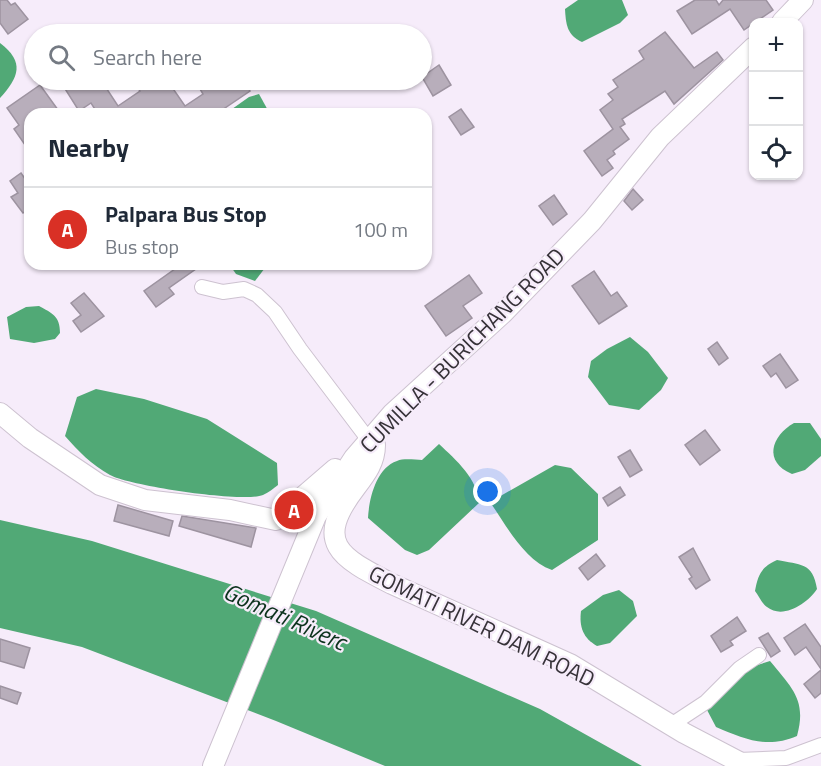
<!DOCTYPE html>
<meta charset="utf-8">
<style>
:root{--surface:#fff;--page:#f2f2f3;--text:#1f2937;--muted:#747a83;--line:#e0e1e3;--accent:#d93025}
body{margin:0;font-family:"Titillium Web",sans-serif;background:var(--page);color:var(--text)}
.controls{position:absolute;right:18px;top:18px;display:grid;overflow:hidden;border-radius:12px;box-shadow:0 2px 4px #0004}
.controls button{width:54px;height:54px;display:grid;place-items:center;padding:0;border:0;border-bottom:2px solid var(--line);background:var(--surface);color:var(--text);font:30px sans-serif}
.you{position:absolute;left:488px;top:492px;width:21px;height:21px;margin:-15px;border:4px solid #fff;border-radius:50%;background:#1a73e8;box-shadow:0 0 0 9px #1a73e833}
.badge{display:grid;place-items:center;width:39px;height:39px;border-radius:50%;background:var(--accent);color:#fff;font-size:20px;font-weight:700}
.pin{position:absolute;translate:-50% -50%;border:3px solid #fff;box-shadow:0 2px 6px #0006}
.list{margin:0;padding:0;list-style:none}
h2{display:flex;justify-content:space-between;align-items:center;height:78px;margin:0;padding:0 24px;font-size:26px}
h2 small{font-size:20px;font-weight:400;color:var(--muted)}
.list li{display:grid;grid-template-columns:39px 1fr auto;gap:18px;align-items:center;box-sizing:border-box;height:84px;padding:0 24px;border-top:2px solid var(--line)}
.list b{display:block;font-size:22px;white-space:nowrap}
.list p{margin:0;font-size:20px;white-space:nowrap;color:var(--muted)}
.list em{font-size:20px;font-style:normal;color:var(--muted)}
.icon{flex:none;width:33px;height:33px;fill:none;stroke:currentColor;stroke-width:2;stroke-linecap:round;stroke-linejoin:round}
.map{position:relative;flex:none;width:821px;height:766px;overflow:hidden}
.search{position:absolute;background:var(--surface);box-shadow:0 2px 4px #0004;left:24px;top:24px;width:408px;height:66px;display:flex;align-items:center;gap:15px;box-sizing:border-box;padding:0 21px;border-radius:33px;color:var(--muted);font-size:22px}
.panel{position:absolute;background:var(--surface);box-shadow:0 2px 4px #0004;left:24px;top:108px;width:408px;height:162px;border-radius:18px}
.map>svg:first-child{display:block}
</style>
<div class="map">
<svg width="821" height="766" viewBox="0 0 821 766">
<rect width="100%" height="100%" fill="#f6ecfa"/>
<g fill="#51a976">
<path d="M578,0H622L628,15L620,23L582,42C567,35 566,25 565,9Z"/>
<path d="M0,43C25,62 19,77 0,98Z"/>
<polygon points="259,94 270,114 225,114 249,97"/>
<polygon points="229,264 268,264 255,281 236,274"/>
<path d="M39,306C52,313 60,316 60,333L55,339L34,343L10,339L7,317L26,307Z"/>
<polygon points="630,337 648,352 668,378 661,390 639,410 609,405 588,377 591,361 607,349"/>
<path d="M96,389L144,399L207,419L277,463L278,485C274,488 268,493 263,495C244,503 130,486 110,475C92,465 78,451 65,436L77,397Z"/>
<path d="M794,423H810L821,439V456L805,470L792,474C763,462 771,436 794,423Z"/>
<path d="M439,444C456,460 478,479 479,503L429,550L417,555L405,550L368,518C369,499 376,468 397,461C404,458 415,460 422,460Z"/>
<path d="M555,465L571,468L598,494V540L552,570C524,560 506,525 490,502Z"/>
<polygon points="0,520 92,541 316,611 540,709 642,766 385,766 276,721 82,647 0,628"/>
<path d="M777,560C800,565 813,562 817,589C808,603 783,620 767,607C762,604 759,596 755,591C758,575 761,567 777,560Z"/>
<path d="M619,590L633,601L637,616L610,643L597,646C583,638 579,627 581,611L603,595Z"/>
<path d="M770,661C792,688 807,700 797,736C767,749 744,739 716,727L706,708L742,670Z"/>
</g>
<g fill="#b8aebb" stroke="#9d93a0" stroke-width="1.5">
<polygon points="0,0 7,0 11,5 15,3 28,19 8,34 0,23"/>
<polygon points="695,0 716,0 719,5 723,0 766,0 773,10 744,30 730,9 692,34 677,11"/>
<polygon points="665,32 694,68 717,52 723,60 674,104 665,91 622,119 625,124 620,127 629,139 613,151 615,154 607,160 613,168 602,176 584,151 613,129 600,110 613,100 608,94 618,87 613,80 644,59 639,51"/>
<polygon points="439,65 451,85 433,96 422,77"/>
<polygon points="69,80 74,80 78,86 88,80 101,80 118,106 140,91 132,80 151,80 155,84 167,80 185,106 203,94 200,89 213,80 243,80 250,91 216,114 98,114 91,103 79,111 62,84"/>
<polygon points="40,85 61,114 30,114 30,152 14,129 19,125 7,108"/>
<polygon points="461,109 474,127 461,135 449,117"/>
<polygon points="21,173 30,186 30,208 23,213 11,197 18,193 10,181"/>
<polygon points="633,189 643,200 632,210 624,201"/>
<polygon points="554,195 567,214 553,225 539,206"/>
<polygon points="182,264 203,264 169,288 174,294 156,307 144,291"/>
<polygon points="594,271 611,296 617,292 627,306 599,324 572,286"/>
<polygon points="469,275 482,293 463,306 472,318 446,336 425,306"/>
<polygon points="84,293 104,316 81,332 73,321 81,315 71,303"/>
<polygon points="717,342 728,358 719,365 708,349"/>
<polygon points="780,354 798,380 786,388 776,373 771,377 763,366"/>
<polygon points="705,430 720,450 700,465 685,445"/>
<polygon points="630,450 642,470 630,477 618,457"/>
<polygon points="620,487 625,495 608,506 603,498"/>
<polygon points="118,505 173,521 169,536 114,521"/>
<polygon points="182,516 256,528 251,547 179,526"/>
<polygon points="693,548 710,580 696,589 689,579 692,577 679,557"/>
<polygon points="596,554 605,566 588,580 579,568"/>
<polygon points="737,617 746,631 730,641 733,645 721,652 711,636"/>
<polygon points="805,624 821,647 821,669 806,647 795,655 784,638"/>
<polygon points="768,633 780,651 771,657 759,638"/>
<polygon points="0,639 30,648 24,668 0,661"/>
<polygon points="821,670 821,693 815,698 804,684"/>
<polygon points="0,686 21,693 17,704 0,698"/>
</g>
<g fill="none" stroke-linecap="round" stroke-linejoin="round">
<g stroke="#cdc2d0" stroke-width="16">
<g id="street">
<polyline points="202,287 223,292 244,289 257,295 275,312 300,349 368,439"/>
<polyline points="671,725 706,702 740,668 759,655"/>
<polyline points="738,760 786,758 821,745"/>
</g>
</g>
<g stroke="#cdc2d0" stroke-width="22">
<g id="secondary">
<polyline points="782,22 803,0"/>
<polyline points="0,413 30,438 100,485 145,500 230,510 276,520 335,469"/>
<path d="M368,439L375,445C375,462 366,474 356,487C313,543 339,557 392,584L570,664L684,733L747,766"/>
<polyline points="213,766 316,516 354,458 392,414 503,313 592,221 660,137 754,47"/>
</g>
</g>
<use href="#street" stroke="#fff" stroke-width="14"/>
<use href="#secondary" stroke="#fff" stroke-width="20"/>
</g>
<g text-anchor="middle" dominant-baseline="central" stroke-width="4.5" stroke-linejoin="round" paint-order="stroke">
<g font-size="22" fill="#363238" stroke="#f6ecfa">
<text transform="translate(462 350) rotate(-45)">CUMILLA - BURICHANG ROAD</text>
<text transform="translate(482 626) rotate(26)">GOMATI RIVER DAM ROAD</text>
</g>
<g font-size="24" font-style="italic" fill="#0c321d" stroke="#f6ecfa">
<text transform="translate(285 616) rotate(24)">Gomati Riverc</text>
</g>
</g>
</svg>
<div class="controls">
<button>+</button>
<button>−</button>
<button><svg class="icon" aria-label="locate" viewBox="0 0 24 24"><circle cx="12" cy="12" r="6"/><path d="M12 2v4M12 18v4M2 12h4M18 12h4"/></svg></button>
</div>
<div class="you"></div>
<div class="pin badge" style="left:294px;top:510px">A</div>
<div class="search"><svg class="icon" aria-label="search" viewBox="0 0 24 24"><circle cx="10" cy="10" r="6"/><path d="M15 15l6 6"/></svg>Search here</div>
<section class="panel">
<h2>Nearby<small></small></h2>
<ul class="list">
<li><span class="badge">A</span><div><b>Palpara Bus Stop</b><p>Bus stop</p></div><em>100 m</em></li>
</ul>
</section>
</div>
